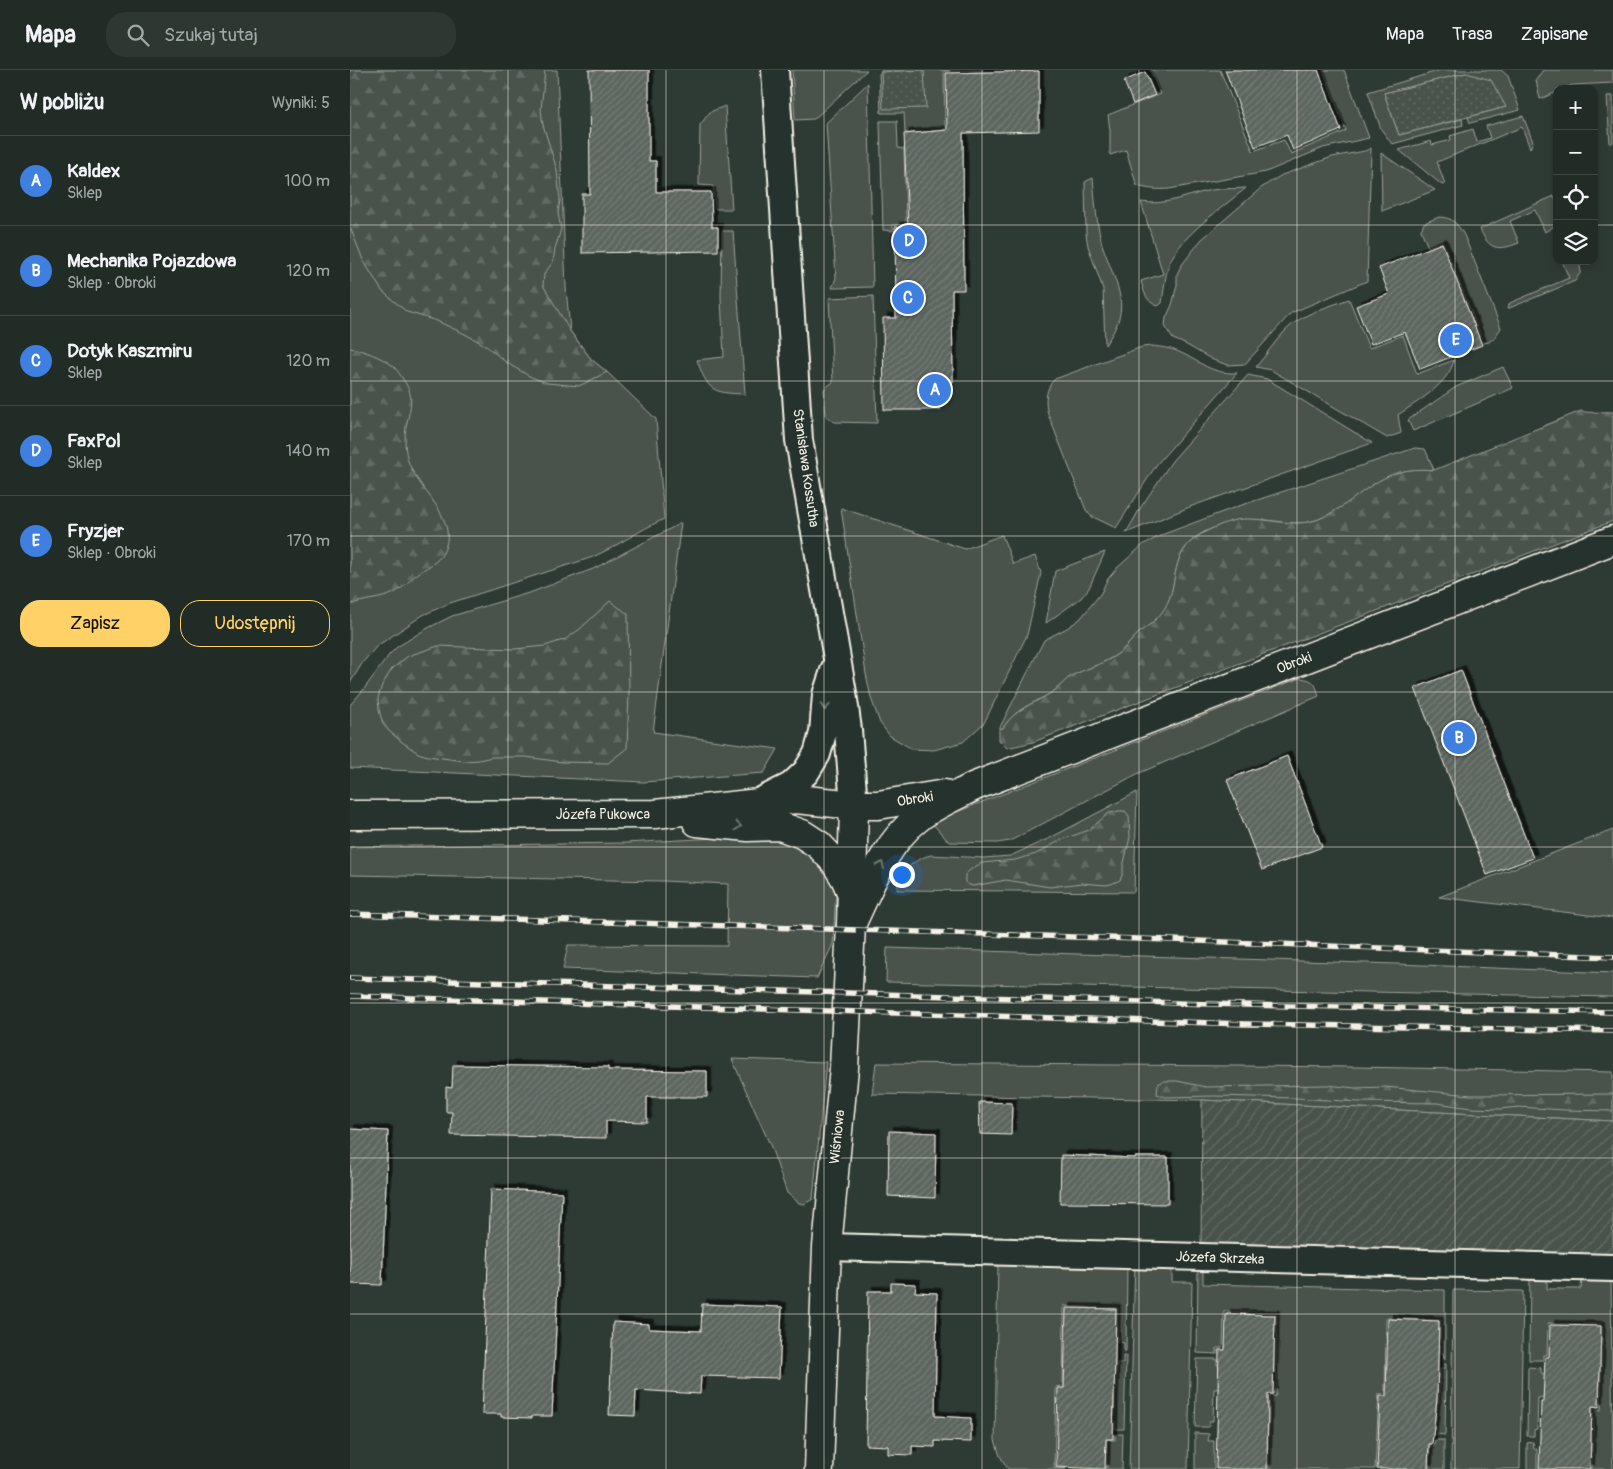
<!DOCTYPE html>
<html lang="pl">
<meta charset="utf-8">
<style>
:root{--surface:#222c27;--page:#2e3833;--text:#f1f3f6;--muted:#a2a7a7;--line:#3f4844;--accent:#ffd166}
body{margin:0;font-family:Pangolin,sans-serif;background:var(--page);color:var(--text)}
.controls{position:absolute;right:15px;top:15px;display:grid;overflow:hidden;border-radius:10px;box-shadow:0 2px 8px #0003}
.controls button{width:45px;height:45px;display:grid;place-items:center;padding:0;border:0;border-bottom:1px solid var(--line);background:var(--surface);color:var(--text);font:25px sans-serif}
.you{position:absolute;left:551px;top:804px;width:18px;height:18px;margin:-12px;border:4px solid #fff;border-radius:50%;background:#1a73e8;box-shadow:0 0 0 8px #1a73e833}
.badge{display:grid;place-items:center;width:32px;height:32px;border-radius:50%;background:var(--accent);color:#fff;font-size:16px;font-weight:700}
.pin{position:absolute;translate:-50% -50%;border:2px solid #fff;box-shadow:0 1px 5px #0006}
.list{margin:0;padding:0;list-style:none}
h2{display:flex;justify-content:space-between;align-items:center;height:65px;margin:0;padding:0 20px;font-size:21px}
h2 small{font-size:16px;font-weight:400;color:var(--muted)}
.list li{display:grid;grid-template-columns:32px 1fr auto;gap:15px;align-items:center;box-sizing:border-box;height:90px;padding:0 20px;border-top:1px solid var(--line)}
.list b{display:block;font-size:19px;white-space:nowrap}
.list p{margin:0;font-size:16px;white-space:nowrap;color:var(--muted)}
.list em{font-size:16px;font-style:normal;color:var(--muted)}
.actions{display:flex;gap:10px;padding:15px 20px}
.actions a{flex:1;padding:11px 0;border:1px solid var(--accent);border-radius:20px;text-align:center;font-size:18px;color:var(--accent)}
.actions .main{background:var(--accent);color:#111}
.icon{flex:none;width:28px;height:28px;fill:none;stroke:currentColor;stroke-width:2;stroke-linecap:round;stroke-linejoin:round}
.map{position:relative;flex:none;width:1263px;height:1399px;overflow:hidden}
header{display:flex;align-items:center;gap:30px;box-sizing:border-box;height:70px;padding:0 25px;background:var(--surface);border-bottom:1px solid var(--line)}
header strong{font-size:24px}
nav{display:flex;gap:28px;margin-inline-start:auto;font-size:18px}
.search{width:350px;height:45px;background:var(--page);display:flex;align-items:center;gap:12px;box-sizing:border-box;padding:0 18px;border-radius:20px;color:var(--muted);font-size:19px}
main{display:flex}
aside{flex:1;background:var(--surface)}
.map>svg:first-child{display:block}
</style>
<header>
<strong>Mapa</strong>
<div class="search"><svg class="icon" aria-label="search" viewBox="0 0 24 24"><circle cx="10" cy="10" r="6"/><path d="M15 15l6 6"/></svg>Szukaj tutaj</div>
<nav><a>Mapa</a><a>Trasa</a><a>Zapisane</a></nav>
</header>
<main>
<aside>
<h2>W pobliżu<small>Wyniki: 5</small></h2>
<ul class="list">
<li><span class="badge" style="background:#3f7fe0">A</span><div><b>Kaldex</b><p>Sklep</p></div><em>100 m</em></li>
<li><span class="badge" style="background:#3f7fe0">B</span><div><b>Mechanika Pojazdowa</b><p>Sklep · Obroki</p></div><em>120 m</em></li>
<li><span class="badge" style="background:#3f7fe0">C</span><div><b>Dotyk Kaszmiru</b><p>Sklep</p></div><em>120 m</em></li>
<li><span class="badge" style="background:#3f7fe0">D</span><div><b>FaxPol</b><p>Sklep</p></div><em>140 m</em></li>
<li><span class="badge" style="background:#3f7fe0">E</span><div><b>Fryzjer</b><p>Sklep · Obroki</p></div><em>170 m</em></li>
</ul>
<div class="actions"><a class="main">Zapisz</a><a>Udostępnij</a></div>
</aside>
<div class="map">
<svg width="1263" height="1399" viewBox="0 0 1263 1399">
<defs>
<pattern id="forest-firs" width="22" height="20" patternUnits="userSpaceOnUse" patternTransform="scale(1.25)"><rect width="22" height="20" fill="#48524c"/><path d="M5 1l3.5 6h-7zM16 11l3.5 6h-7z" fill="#636b66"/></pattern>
<pattern id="park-dots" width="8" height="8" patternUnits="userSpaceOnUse" patternTransform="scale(1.25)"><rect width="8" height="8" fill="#48524c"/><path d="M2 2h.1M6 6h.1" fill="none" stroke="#636b66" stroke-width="1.8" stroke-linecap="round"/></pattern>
<pattern id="garden-furrows" width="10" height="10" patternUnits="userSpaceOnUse" patternTransform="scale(1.25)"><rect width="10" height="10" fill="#48524c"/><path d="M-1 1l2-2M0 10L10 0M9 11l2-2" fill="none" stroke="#636b66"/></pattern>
<pattern id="building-hatch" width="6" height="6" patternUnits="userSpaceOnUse" patternTransform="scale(1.25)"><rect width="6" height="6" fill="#5c655e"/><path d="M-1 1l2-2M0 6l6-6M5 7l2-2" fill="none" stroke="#747c75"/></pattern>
<filter id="shadow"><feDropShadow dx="4.5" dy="-4.5" stdDeviation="0" flood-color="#0009"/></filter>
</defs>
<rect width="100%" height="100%" fill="#2e3b34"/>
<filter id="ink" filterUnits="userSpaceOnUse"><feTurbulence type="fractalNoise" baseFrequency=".02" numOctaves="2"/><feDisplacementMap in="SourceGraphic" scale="10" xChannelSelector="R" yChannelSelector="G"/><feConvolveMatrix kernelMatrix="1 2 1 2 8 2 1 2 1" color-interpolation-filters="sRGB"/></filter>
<g filter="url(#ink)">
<g fill="#48524c" stroke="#9ea29a">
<path d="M0,0H207L216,217L220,261L241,289L257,302L306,349L314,449C289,460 268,476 243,487L100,533L73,545L27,576L13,592L0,613Z"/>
<polygon points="442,0 517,0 464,49 445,50"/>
<polygon points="532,0 634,0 594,1 595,62 555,63 554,43 531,43 529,4"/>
<path d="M800,0H870L903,81L934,70L941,84L996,61L973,0H994L1019,68L973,78L916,102L819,119C807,120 798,119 787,116L776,80L760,85V60L758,45L810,24Z"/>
<polygon points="1091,0 1151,0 1158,6 1170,40 1120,53 1118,47 1156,37 1116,3 1034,23 1049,65 1112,49 1113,55 1042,74 1031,59 1018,22"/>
<polygon points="1193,0 1263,0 1263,13 1222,15 1214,19 1207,19 1207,22 1190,29 1186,10"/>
<polygon points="518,13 523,217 482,218 486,208 476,53"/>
<polygon points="1257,26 1263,26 1263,72 1260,74"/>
<polygon points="375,36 382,139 365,139 363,116 349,115 350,55 360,42"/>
<polygon points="1173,46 1183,72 1180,78 1172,57 1087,92 1095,114 1092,115 1049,80 1081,71 1082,75 1101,70 1100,66 1123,59 1127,72 1140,68 1136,56"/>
<polygon points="530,51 547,51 548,78 554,79 556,154 543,155 543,161 533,160"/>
<polygon points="1021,78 1017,211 941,243 895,294 878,295 863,290 835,274 823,269 819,263 815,256 816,248 822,235 827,215 827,204 831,196 851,170 911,118 922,111 932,105 982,87 1015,81"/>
<polygon points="1031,83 1085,120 1032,141"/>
<path d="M743,108C745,129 746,150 751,170C752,176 755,182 757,188C771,225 780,240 755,275L753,219L738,176L736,164L735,112Z"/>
<path d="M896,118C872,138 830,166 819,194C815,206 814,220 812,233L808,236C796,232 794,222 791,211L813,204L791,132C813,136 836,126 857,121C870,118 883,119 896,118Z"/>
<path d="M1204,126L1207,133V154L1195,162L1185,140L1160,151L1169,173C1148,181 1139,180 1130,159Z"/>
<path d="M1089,147C1103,147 1107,154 1114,165L1151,258L1144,268L1139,272L1134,273L1093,172L1078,177L1071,160L1074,153Z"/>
<path d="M372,161H383L395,324C362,323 358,321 347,290L374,287L371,228Z"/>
<polygon points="1212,191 1229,191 1231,202 1225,211 1157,239 1160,233 1219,208"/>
<polygon points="523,226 527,353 484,352 476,346 474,319 483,312 479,228"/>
<path d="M999,229L1019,278L1053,265L1067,304L1104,290C1098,315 1068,331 1048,345L1051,363L1037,368L921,300L906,297C916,285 925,271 936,260C953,243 978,237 999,229Z"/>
<path d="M802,276C811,277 820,278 829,282C852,292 860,304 887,303L807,394L766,458L741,446L736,440L698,344C694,331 696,317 705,309L792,277Z"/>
<polygon points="1153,297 1163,318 1063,361 1058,350 1106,317"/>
<polygon points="898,305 917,309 1022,373 842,436 776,463 791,437 822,391"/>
<path d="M1065,378L1075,379L1084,400C1028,394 1014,430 969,449C952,456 934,452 917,450C899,448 870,454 854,462C811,486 836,522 805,550C800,555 795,558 790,562C783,568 776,577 769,583C754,594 736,598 721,607C714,611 708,619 701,623C681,635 666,638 653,658L649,659L694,570L717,558L730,549L751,523L757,510L767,498L794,474L814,464L886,437Z"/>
<polygon points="491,438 615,479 652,465 663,494 685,486 691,503 677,565 634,653 613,672 584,680 562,679 540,666 530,653 521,628 516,604"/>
<polygon points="331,453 303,662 428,679 414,703 293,712 0,698 0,635 14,619 39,585 47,577 76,559 102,546 182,522 243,499"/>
<polygon points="755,482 739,518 731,528 696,553 705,501"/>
<path d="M950,608C965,610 965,613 969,626L787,704L660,771L647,773L599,772L581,752Z"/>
<path d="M787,722L784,822L547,820C549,802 564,789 581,785L634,788L660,786L702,767Z"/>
<polygon points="1263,760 1263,848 1089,827"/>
<polygon points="421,765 466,785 486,819 483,874 467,908 213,899 218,875 377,876 378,814 313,811 0,805 0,777 275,773"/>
<polygon points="537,878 1047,894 1263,903 1263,927 536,912"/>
<polygon points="382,989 476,992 463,1129 454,1134 449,1133 437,1123 421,1077"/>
<polygon points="526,993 1006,997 1263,1002 1263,1051 852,1030 522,1024"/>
<polygon points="785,1191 822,1192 822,1212 842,1212 838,1399 779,1399"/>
<polygon points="648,1192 777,1196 776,1281 774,1281 774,1273 767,1272 768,1238 714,1236 713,1316 706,1317 704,1398 716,1399 658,1399 650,1386 645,1370"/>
<polygon points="848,1196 853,1197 853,1214 1095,1220 1095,1289 1094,1289 1093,1283 1090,1283 1091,1250 1036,1248 1035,1324 1029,1324 1025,1399 918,1399 920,1326 926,1326 927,1243 874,1241 873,1278 867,1278 867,1284 847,1283"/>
<polygon points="1180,1205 1197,1206 1197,1219 1231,1219 1232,1206 1261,1207 1263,1399 1242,1399 1244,1339 1251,1340 1253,1254 1198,1253 1197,1285 1193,1285 1193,1290 1179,1290"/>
<polygon points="1103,1220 1173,1221 1170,1399 1101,1399"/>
<polygon points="773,1286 776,1286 774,1359 765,1359 765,1351 759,1351 759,1321 766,1321 767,1293 773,1293"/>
<polygon points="847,1289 867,1289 867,1295 871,1295 870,1319 864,1319 863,1351 860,1351 859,1357 845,1357"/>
<polygon points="1094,1294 1096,1294 1095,1365 1086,1364 1086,1359 1082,1358 1082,1331 1089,1332 1090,1299 1094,1299"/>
<polygon points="1178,1297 1191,1298 1191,1303 1195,1304 1194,1327 1188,1328 1187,1359 1184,1360 1184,1366 1177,1366"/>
<polygon points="845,1363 859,1364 858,1371 864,1371 864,1399 845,1399"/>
<polygon points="765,1364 773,1364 772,1399 757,1399 757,1370 765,1370"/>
<polygon points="1085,1370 1094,1370 1094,1399 1079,1399 1080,1376 1084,1376"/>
<polygon points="1183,1372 1184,1379 1187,1379 1187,1399 1177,1399 1177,1373"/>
</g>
<g fill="url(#forest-firs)" stroke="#9ea29a">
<polygon points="0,0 195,0 191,40 193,55 207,100 210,130 208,143 211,159 205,179 203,192 194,204 193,215 220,261 241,289 257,302 229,316 197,313 181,307 157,293 135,275 115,264 87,251 57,242 32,221 13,190 0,157"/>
<path d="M0,278C13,280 31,287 42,295C47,299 52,308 56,314C65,329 59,341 56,357C54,370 55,387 61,398C73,424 110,451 93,483C88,492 79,496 70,502C61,508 54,518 44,523C30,530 14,529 0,535Z"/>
<path d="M1231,341C1240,344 1252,341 1263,342V451L683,672L657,678L649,670V659L653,658C666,638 682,635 701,623C708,619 714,611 721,606C737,598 755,594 769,583C777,577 783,568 790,562C795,557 801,555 805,550C836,522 811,485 855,462C867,456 884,448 898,449C922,449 945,458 969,449C1014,430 1027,394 1084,400Z"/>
<polygon points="260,531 278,544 279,625 277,678 258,693 212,692 176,687 142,687 129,690 114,691 78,686 68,683 52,672 39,661 33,654 29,640 28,628 32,615 42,599 58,586 88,576 164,579 195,576 216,569 230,559"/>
<path d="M769,741H775L779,746L780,767L773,797V803L770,810L761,814L756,815L732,813L700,817L656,810L623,816L617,814L615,812V805C620,799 626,796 632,793L665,790L686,784L711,770L739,760L759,743Z"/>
<polygon points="814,1011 827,1011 856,1017 977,1015 1005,1018 1035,1017 1121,1025 1263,1024 1263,1041 1214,1040 1169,1037 1150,1039 1121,1038 1087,1033 1009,1032 946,1028 864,1026 815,1027 807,1024 808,1014"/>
</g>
<g fill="url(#park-dots)" stroke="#9ea29a">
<polygon points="574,0 576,38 533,39 531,2"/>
<polygon points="1116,3 1141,10 1156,37 1049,65 1034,23"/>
</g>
<polygon fill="url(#garden-furrows)" stroke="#9ea29a" points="852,1030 1263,1051 1263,1190 851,1181"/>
<g fill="url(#building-hatch)" stroke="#f4f1e8" filter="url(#shadow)">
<polygon points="239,0 299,0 299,91 306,91 306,122 361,122 362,157 368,157 368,181 232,183 232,124 240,124"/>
<polygon points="875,0 968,0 991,60 943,80 937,65 905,77"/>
<polygon points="689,1 689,61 613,63 614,220 602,220 603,312 590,312 590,340 534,340 533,248 546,248 545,157 558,156 554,64 597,60 596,3"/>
<polygon points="795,2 805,25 783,34 774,11"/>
<polygon points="1092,173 1132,275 1070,299 1055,262 1021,274 1006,236 1039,224 1029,198"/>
<polygon points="1111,600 1183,788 1137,805 1065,618"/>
<polygon points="937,686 972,777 912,800 877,710"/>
<polygon points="103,995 258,997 258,1000 357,1001 357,1027 297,1027 297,1052 256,1051 256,1068 101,1065 102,1042 96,1042 96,1017 102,1018"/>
<polygon points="629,1032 662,1033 661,1065 630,1064"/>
<polygon points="0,1059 38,1061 32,1215 0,1214"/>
<polygon points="539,1061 586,1063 585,1128 538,1126"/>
<polygon points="711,1085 785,1088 785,1087 818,1087 818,1134 710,1133"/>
<polygon points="141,1119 212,1122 202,1346 182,1346 182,1348 151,1347 151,1344 132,1344"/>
<polygon points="541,1213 566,1214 565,1222 587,1223 585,1346 621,1348 621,1372 585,1371 585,1377 562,1376 562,1385 538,1384 538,1376 516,1375 518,1221 541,1221"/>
<polygon points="352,1234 432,1237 429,1308 351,1306 350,1324 286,1320 285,1346 259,1345 263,1252 299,1254 299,1259 351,1261"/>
<polygon points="716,1238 766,1239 763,1369 756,1369 755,1399 706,1397 708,1318 714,1318"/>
<polygon points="876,1244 925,1245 923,1324 918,1324 917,1399 866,1399 869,1280 875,1280"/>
<polygon points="1038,1249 1089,1251 1087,1329 1082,1374 1079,1374 1078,1399 1027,1399 1030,1326 1036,1326"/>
<polygon points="1200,1255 1251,1256 1249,1337 1242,1336 1240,1399 1189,1399 1191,1332 1193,1332 1195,1287 1199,1287"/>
</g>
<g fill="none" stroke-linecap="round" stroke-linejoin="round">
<g stroke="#f4f1e8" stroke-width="30">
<g id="street">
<polyline points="425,0 449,370 493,623 498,660 504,735"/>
<polyline points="411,731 441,716 456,702 467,684 473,663 476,625 485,598"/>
<polyline points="477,1177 1263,1198"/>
</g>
</g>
<g stroke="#f4f1e8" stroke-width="31">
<g id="secondary">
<polyline points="0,745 305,744 446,729 504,735 528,735 595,724"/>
<polyline points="347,752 398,757 430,756 452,764 469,775 485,792 495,808 502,824"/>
<path d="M501,855C519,818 535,773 568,748C582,736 608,725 625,716L1263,470"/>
<polyline points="469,1399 477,1177 494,998 501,855 504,735"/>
</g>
</g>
<use href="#street" stroke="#26332d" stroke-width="26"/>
<use href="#secondary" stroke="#26332d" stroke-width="28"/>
<g stroke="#f4f1e8" stroke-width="5.5">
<g id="rail">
<polyline points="0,844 821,870 1263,887"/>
<polyline points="0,908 894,935 1263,942"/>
<polyline points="0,926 896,954 1263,961"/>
</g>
</g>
<use href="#rail" stroke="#26332d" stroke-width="4" stroke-dasharray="11" stroke-linecap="butt"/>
</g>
<defs><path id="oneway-chevron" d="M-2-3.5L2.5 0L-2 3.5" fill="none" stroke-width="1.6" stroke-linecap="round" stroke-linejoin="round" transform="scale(1.25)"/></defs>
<g stroke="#6e766e">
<use href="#oneway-chevron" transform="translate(475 637) rotate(94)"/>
<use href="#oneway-chevron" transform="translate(388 756) rotate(5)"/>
<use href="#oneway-chevron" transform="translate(531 795) rotate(-65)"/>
</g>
</g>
<path fill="none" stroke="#f4f1e8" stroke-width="1" stroke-opacity="0.55" d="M158,0V1399M316,0V1399M474,0V1399M632,0V1399M789,0V1399M947,0V1399M1105,0V1399M0,155H1207M1244,155H1263M0,311H1263M0,466H1263M0,622H1263M0,777H1263M0,933H1263M0,1088H1263M0,1244H1263"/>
<g text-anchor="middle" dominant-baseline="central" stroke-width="5" stroke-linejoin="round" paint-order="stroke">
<g font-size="14" fill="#f4f1e8" stroke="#26332d">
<text transform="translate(456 398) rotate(82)">Stanisława Kossutha</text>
<text transform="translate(944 593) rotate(-21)">Obroki</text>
<text transform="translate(565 729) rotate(-9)">Obroki</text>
<text x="253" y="744">Józefa Pukowca</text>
<text transform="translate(487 1067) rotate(-84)">Wiśniowa</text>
<text transform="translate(870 1188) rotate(2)">Józefa Skrzeka</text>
</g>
</g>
</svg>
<div class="controls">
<button>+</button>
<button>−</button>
<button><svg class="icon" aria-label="locate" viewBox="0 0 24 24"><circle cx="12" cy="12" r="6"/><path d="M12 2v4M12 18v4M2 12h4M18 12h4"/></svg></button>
<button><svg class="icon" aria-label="layers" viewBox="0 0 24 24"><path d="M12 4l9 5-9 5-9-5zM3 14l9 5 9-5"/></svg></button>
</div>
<div class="you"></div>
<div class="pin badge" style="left:585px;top:320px;background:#3f7fe0">A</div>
<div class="pin badge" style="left:1109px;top:668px;background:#3f7fe0">B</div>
<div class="pin badge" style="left:558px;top:228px;background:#3f7fe0">C</div>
<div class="pin badge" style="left:559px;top:171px;background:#3f7fe0">D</div>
<div class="pin badge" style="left:1106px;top:270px;background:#3f7fe0">E</div>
</div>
</main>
